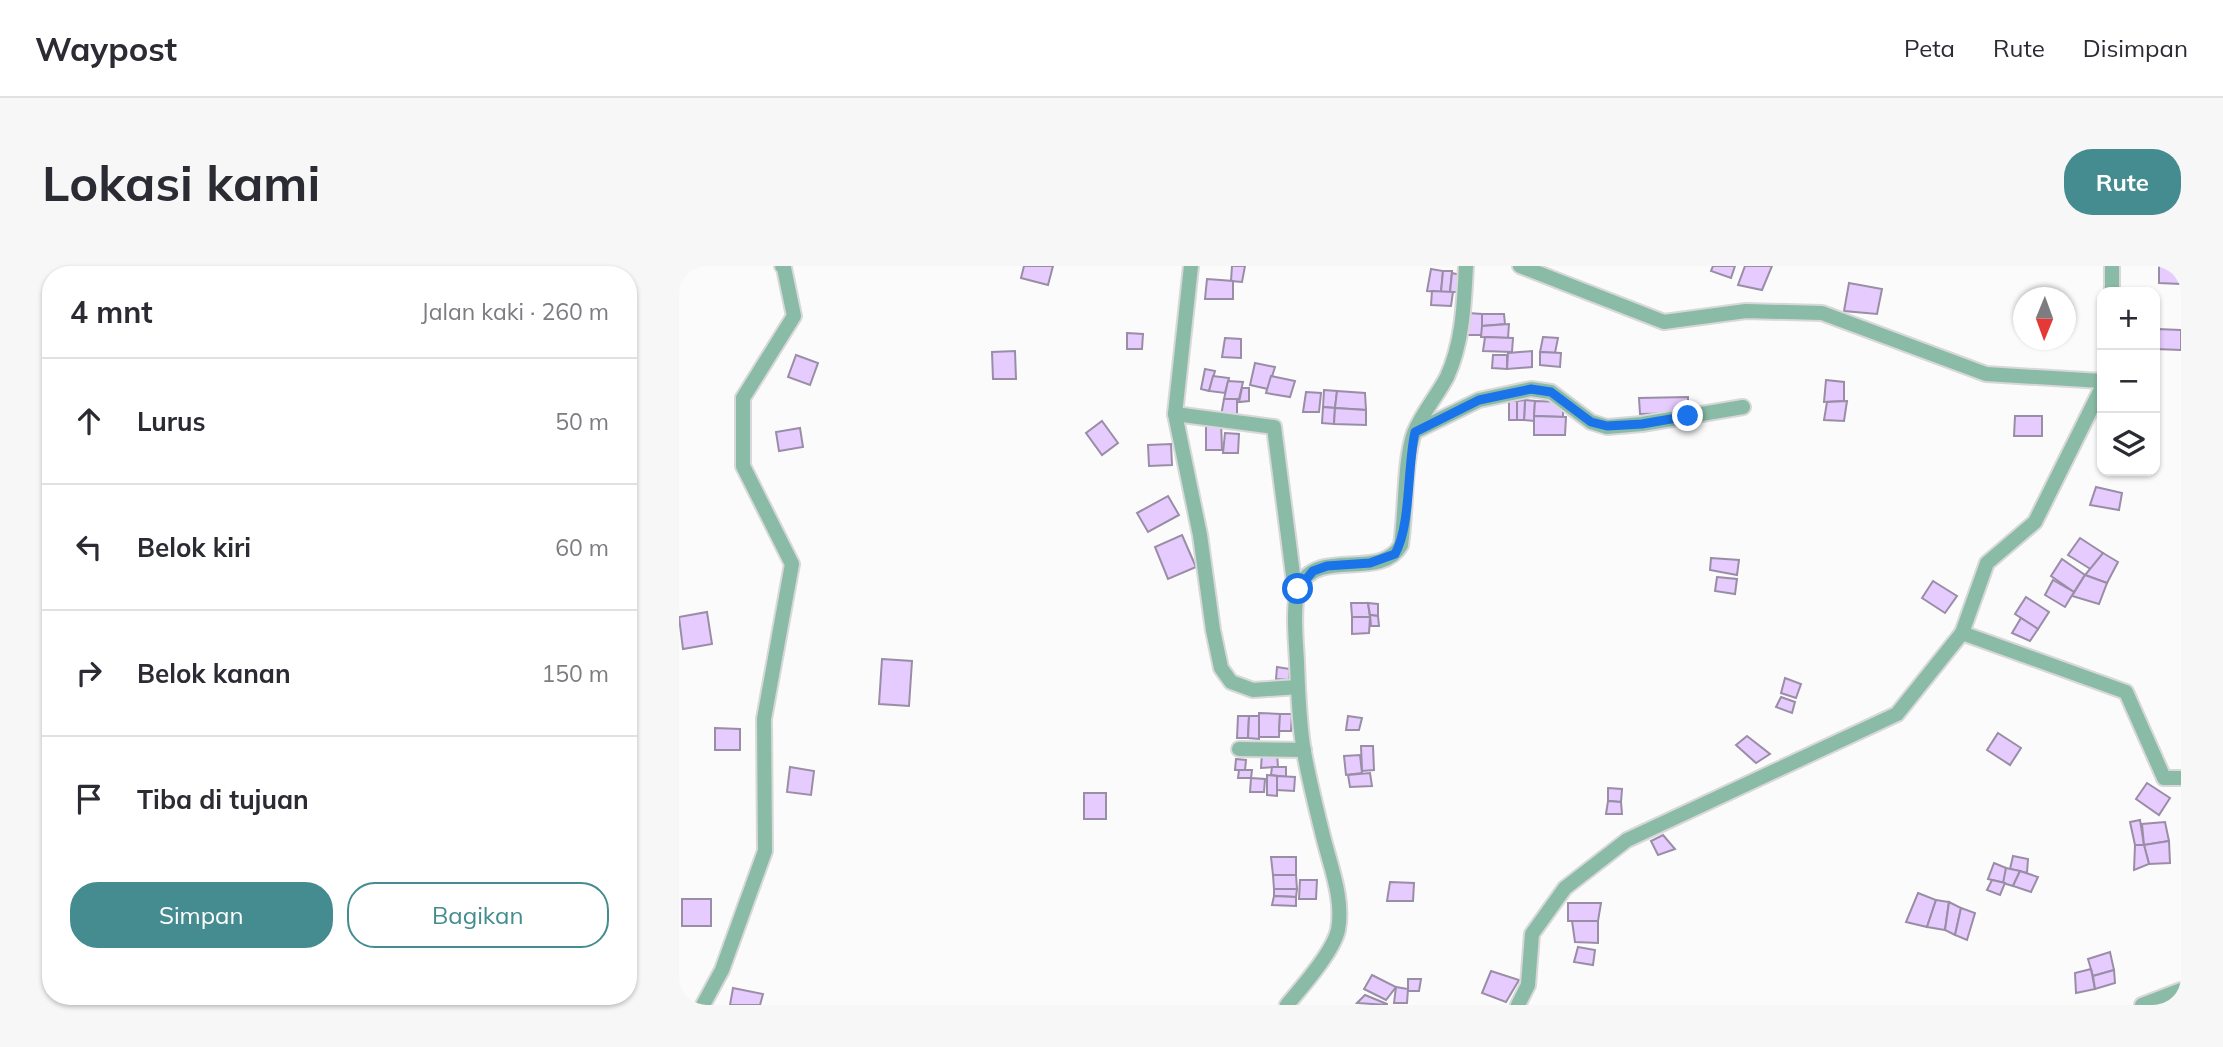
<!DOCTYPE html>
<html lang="id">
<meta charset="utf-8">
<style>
:root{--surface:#fff;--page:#f7f7f7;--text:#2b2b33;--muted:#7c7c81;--line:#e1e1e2;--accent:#458c90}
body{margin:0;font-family:Mulish,sans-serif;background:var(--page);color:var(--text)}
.controls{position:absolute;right:21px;top:21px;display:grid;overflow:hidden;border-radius:14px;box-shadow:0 2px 5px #0004}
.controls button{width:63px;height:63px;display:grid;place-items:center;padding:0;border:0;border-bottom:2px solid var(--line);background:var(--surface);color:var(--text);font:35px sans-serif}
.compass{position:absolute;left:1334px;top:21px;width:63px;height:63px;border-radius:50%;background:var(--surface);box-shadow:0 2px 5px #0004;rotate:181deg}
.stop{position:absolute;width:21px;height:21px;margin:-16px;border:5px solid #1a73e8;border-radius:50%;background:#fff}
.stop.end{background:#1a73e8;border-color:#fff;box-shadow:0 2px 7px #0008}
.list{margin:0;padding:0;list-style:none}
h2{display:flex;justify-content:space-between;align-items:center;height:91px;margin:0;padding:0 28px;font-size:30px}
h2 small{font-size:23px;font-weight:400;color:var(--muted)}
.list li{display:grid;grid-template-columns:46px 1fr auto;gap:21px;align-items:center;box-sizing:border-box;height:126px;padding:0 28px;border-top:2px solid var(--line)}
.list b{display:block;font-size:26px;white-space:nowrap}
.list em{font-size:23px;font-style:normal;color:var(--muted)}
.actions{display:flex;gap:14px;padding:21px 28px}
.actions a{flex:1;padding:16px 0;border:2px solid var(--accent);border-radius:28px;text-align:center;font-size:24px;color:var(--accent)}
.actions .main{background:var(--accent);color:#fff}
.icon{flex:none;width:38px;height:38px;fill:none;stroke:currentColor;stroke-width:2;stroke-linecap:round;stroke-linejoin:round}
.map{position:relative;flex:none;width:1502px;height:739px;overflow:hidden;border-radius:28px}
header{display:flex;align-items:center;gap:42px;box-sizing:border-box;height:98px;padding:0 35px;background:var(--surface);border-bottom:2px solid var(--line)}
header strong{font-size:33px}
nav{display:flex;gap:38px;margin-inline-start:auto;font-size:24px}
.intro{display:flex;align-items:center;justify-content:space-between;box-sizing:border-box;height:168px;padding:0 42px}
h1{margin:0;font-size:49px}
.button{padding:18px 32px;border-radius:28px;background:var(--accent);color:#fff;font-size:24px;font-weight:700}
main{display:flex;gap:42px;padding:0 42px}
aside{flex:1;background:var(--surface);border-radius:28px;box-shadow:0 2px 5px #0004}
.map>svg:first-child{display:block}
</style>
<header>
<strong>Waypost</strong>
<nav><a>Peta</a><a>Rute</a><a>Disimpan</a></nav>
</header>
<div class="intro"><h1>Lokasi kami</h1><a class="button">Rute</a></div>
<main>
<aside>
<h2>4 mnt<small>Jalan kaki · 260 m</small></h2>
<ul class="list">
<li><svg class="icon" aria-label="ahead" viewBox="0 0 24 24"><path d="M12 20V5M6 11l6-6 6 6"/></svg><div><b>Lurus</b></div><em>50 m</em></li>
<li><svg class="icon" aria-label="left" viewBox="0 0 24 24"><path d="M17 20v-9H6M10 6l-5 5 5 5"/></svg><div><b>Belok kiri</b></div><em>60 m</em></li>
<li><svg class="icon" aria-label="right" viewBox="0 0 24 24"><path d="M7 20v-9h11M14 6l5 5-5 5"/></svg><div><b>Belok kanan</b></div><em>150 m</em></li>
<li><svg class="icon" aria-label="arrive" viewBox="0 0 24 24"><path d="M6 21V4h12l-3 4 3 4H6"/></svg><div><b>Tiba di tujuan</b></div></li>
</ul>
<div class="actions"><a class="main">Simpan</a><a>Bagikan</a></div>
</aside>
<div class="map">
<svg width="1502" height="739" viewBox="0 0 1502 739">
<rect width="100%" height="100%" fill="#fbfbfb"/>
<g fill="#e6cbfe" stroke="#9a8da6" stroke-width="2">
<polygon points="345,0 374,0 369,19 342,12"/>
<polygon points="553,0 566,0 563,16 552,15"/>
<polygon points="1034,0 1056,0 1052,12 1032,5"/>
<polygon points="1066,0 1093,0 1083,24 1059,19"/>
<polygon points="1480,0 1502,0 1502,18 1480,17"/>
<polygon points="752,3 764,5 762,26 748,25"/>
<polygon points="764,5 773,5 771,26 762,26"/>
<polygon points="773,7 782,9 780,26 771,26"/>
<polygon points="528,13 554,15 554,33 526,33"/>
<polygon points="1170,17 1203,23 1198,48 1165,45"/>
<polygon points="753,25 774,26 772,40 752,39"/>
<polygon points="789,47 803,48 803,69 787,69"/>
<polygon points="803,48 825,48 826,58 803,60"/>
<polygon points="830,58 829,72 802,71 803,60"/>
<polygon points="1478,63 1502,64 1502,84 1477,83"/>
<polygon points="448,67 464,68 463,83 448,83"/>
<polygon points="806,71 834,72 833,86 804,85"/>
<polygon points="864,71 879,72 876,87 861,86"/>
<polygon points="546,72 562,73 562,92 543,91"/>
<polygon points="336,85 337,113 314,113 313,86"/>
<polygon points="853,85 853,101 828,103 829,87"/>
<polygon points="861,86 882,87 881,101 861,99"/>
<polygon points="117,89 139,97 131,119 109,111"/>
<polygon points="814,89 828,89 828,103 813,102"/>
<polygon points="576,97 596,101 589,123 571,119"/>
<polygon points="526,103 536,105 530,125 522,123"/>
<polygon points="534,110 550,112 546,127 530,125"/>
<polygon points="592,110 616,115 611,131 587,127"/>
<polygon points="1147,114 1165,116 1165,135 1145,136"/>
<polygon points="549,115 564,116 560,133 545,133"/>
<polygon points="563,122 570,122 570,135 560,136"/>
<polygon points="645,124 658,125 656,142 644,141"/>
<polygon points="658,125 686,127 687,144 656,142"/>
<polygon points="627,126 642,127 640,146 624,146"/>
<polygon points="1009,131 1009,147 961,148 960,132"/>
<polygon points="545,133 558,133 558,150 542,150"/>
<polygon points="830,134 838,135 838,154 830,154"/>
<polygon points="846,134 856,135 855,155 845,154"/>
<polygon points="846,134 845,154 838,154 838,135"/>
<polygon points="856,135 884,136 884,151 855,150"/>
<polygon points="1168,135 1165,155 1145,154 1148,136"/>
<polygon points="644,141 656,142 655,158 643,157"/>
<polygon points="656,142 687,144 687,159 655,158"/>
<polygon points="855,150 887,151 886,169 855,169"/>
<polygon points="1336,150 1363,150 1363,170 1335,170"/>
<polygon points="423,155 439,177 423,189 407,167"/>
<polygon points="527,155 542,155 543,184 527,184"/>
<polygon points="121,162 124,181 100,185 97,166"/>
<polygon points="546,167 560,168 559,187 544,187"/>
<polygon points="492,178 493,199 470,200 469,179"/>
<polygon points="1417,221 1443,227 1440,244 1411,239"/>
<polygon points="489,230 500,249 469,266 458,247"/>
<polygon points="503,269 517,301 489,313 476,281"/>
<polygon points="1401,272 1424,287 1413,304 1389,289"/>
<polygon points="1424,287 1439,296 1428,317 1406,309"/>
<polygon points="1032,292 1060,294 1058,309 1031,304"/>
<polygon points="1383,293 1406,309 1395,326 1372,310"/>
<polygon points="1406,309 1428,317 1420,338 1393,330"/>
<polygon points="1038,311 1058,313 1056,328 1036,325"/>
<polygon points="1374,314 1395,326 1386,341 1366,329"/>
<polygon points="1254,315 1278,330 1266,347 1243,332"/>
<polygon points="1347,331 1370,346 1359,363 1336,348"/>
<polygon points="672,337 689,337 691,351 673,351"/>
<polygon points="689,337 699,338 699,350 691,349"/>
<polygon points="28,346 33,378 4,383 0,351"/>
<polygon points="691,349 699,350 700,360 692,360"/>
<polygon points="673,351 691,351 690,367 673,368"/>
<polygon points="1342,352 1359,363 1351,375 1333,367"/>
<polygon points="203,393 233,395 230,440 200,438"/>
<polygon points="598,401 611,403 610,414 597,413"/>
<polygon points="1106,412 1122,418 1117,432 1102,427"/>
<polygon points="1102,431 1116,436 1113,447 1097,441"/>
<polygon points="580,447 601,448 600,471 580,471"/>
<polygon points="601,448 613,448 612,465 600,465"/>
<polygon points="559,450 570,450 569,472 558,472"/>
<polygon points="570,450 580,450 580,473 569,472"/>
<polygon points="669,450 683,452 680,464 667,464"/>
<polygon points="36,462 61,463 61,484 36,484"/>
<polygon points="1319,467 1342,482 1331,499 1308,484"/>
<polygon points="1068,470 1091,488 1077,497 1057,479"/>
<polygon points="682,480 694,480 695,504 683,505"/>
<polygon points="583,487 598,487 599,501 582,502"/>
<polygon points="681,489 683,507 667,509 665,490"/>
<polygon points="557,493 567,494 566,504 556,504"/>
<polygon points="111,501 135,505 132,529 108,526"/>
<polygon points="593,501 607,501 607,511 592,509"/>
<polygon points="560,504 573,504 572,512 559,512"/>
<polygon points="691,507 693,520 671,521 669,509"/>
<polygon points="588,509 598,510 598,530 588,529"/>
<polygon points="598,510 616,511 615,525 598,524"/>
<polygon points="572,512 586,513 585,526 571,526"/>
<polygon points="1468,517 1491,532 1480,549 1457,533"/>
<polygon points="929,522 943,523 942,536 929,535"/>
<rect x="405" y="527" width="22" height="26"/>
<polygon points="929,535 942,536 943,548 927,548"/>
<polygon points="1461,554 1465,579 1456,579 1451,556"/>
<polygon points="1486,556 1490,575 1465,579 1463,558"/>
<polygon points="984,569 996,583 979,589 972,575"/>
<polygon points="1490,575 1491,597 1470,598 1465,579"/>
<polygon points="1456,579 1465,579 1470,598 1455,604"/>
<polygon points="1334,590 1349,593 1348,607 1331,603"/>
<polygon points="592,591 617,591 617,609 594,609"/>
<polygon points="1315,597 1327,602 1326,617 1309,613"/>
<polygon points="1327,602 1341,605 1334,620 1324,617"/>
<polygon points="1341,605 1359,611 1352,626 1334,620"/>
<polygon points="594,609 617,609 618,623 595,623"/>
<polygon points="621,614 638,614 637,633 620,633"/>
<polygon points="1313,614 1326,617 1321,629 1308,624"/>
<polygon points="711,616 735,617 734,635 708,635"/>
<polygon points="595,623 618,623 617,631 595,630"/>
<polygon points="1239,627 1257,634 1248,661 1227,656"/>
<polygon points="595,630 617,631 617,640 593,639"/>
<rect x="3" y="633" width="29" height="27"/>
<polygon points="1257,634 1270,636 1266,664 1248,661"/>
<polygon points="1270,636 1282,642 1276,669 1266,664"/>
<polygon points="889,637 922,637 919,655 889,655"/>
<polygon points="1282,642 1296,647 1288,674 1276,669"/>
<polygon points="893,655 919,655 919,677 896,676"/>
<polygon points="899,681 916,684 914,699 895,696"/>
<polygon points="1431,686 1435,704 1414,710 1409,693"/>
<polygon points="1412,703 1416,723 1397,727 1396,707"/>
<polygon points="1435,704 1436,717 1416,723 1414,710"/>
<polygon points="812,705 840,714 827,736 803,727"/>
<polygon points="693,709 717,721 707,734 685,723"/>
<polygon points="729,713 742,713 740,725 729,725"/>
<polygon points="717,721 729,723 728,737 715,737"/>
<polygon points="54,722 84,728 81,739 51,739"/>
<polygon points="686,729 708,738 708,739 678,737"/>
</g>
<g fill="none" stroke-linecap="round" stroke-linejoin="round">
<g stroke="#d8d7d9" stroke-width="18">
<g id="minor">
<polyline points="512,0 496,148 521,269 534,364 542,402 552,416 574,424 619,421"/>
<polyline points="841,0 985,56 1067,45 1143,47 1307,108 1423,115"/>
<polyline points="1433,0 1433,26"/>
<polyline points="496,148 595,161 617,332"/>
<polyline points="737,165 800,134 852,123 872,126 912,156 928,161 963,158 1064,141"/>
<polyline points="1283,367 1447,426 1485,512 1502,512"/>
<polyline points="560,483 625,484"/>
<polyline points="24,739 43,704 86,585 85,453 113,298 64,200 64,132 115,50 105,2 103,0"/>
<path d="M608,739C623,721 654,686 659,664C665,633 651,599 644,570C637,542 630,514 625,486C620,457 619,426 618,396C617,376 613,338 620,321C639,280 701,316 722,279C727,246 725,195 735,167C743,147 758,130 768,111C784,76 785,37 787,0"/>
<polyline points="839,739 849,719 853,668 886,622 948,574 1218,448 1283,367 1308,297 1356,256 1423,121"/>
<polyline points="1463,739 1502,724"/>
</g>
</g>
<use href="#minor" stroke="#89bba6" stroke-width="14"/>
</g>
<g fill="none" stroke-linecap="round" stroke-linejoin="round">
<path stroke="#1a73e8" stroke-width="9" d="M619,323L634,305L648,300L691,297L716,288C732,260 728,201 736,166L800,134L852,123L872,126L912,156L928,160L963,158L1009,150"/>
</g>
</svg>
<div class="controls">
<button>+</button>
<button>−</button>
<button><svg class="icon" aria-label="layers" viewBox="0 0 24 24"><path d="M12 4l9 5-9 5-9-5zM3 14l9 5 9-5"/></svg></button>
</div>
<svg class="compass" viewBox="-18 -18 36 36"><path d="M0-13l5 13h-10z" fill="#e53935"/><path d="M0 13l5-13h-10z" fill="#7c7c81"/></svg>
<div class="stop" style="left:619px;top:323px"></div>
<div class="stop end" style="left:1009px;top:150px"></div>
</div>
</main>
